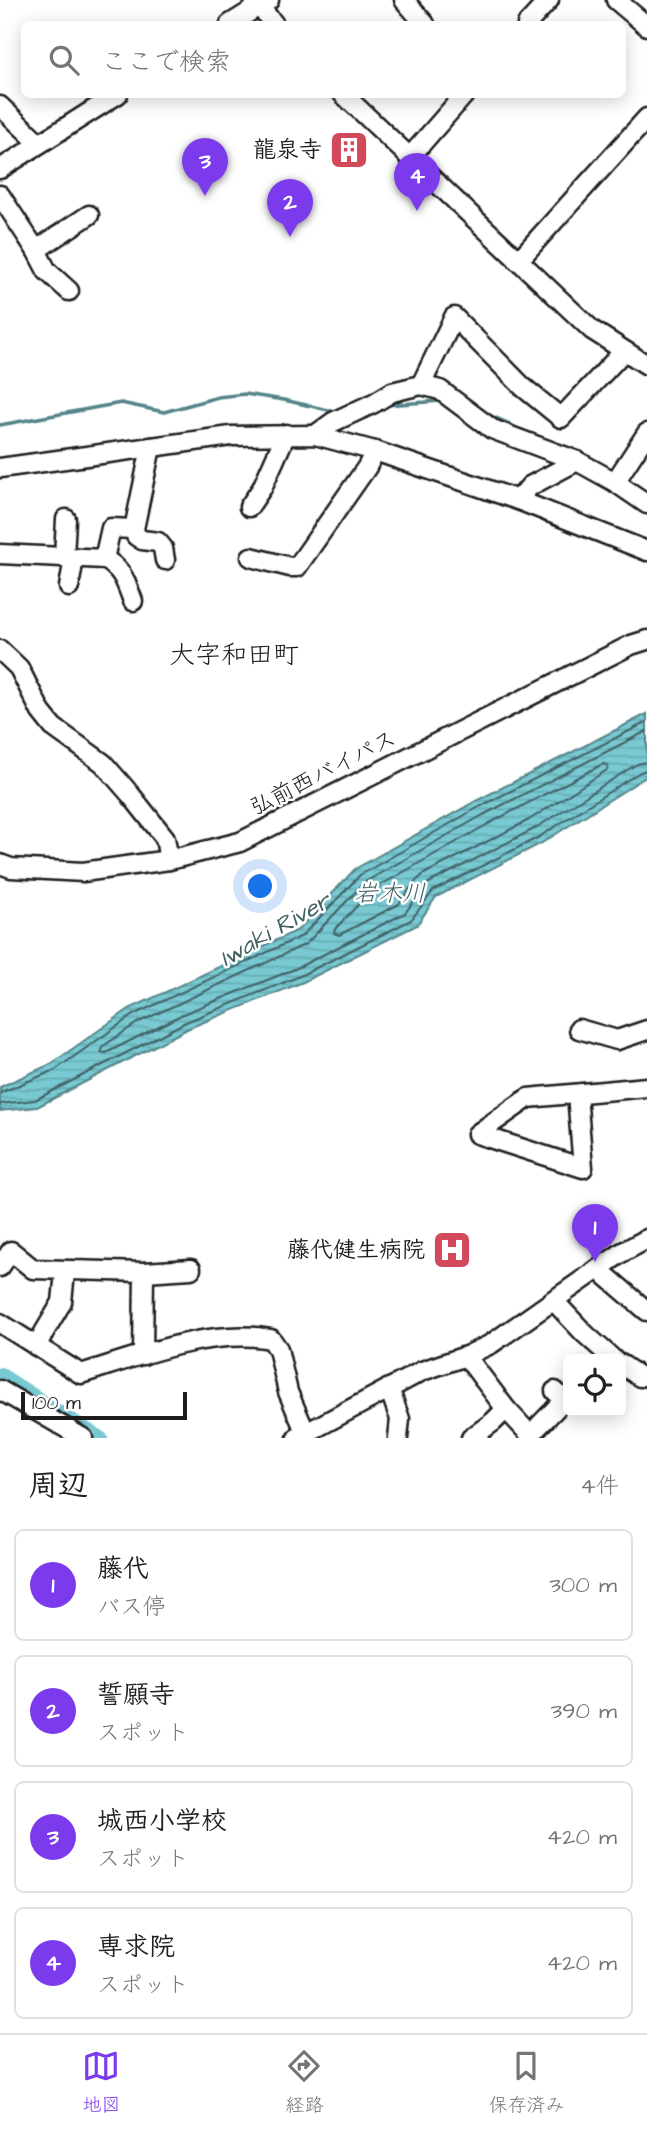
<!DOCTYPE html>
<html lang="ja">
<meta charset="utf-8">
<style>
:root{--surface:#fff;--page:#f6f6f6;--text:#202124;--muted:#757577;--line:#e0e0e0;--accent:#7c3aed}
body{margin:0;font-family:"Architects Daughter","Klee One",sans-serif;background:var(--page);color:var(--text)}
.controls{position:absolute;right:21px;bottom:21px;display:grid;overflow:hidden;border-radius:10px;box-shadow:0 4px 18px #0003}
.controls button{width:63px;height:63px;display:grid;place-items:center;padding:0;border:0;border-bottom:2px solid var(--line);background:var(--surface);color:var(--text);font:35px sans-serif}
.scale{position:absolute;left:21px;bottom:18px;width:166px;box-sizing:border-box;padding-left:7px;border:4px solid #1c1c1c;border-top:0;font-size:19px;line-height:24px;white-space:nowrap;color:#1c1c1c;-webkit-text-stroke:5px #fff;paint-order:stroke}
.you{position:absolute;left:261px;top:887px;width:24px;height:24px;margin:-18px;border:5px solid #fff;border-radius:50%;background:#1a73e8;box-shadow:0 0 0 10px #1a73e833}
.badge{display:grid;place-items:center;width:46px;height:46px;border-radius:50%;background:var(--accent);color:#fff;font-size:23px;font-weight:700}
.pin{position:absolute;translate:-50% -58px;filter:drop-shadow(0 2px 4px #0008)}
.pin::after{content:'';position:absolute;top:37px;width:24px;height:21px;background:inherit;clip-path:polygon(0 0,100% 0,50% 100%)}
.list{margin:0;padding:0;list-style:none}
h2{display:flex;justify-content:space-between;align-items:center;height:91px;margin:0;padding:0 28px;font-size:30px}
h2 small{font-size:23px;font-weight:400;color:var(--muted)}
.list li{display:grid;grid-template-columns:46px 1fr auto;gap:21px;align-items:center;box-sizing:border-box;height:112px;margin:0 14px 14px;padding:0 14px;border:2px solid var(--line);border-radius:10px}
.list b{display:block;font-size:26px;white-space:nowrap}
.list p{margin:0;font-size:23px;white-space:nowrap;color:var(--muted)}
.list em{font-size:23px;font-style:normal;color:var(--muted)}
.icon{flex:none;width:38px;height:38px;fill:none;stroke:currentColor;stroke-width:2;stroke-linecap:round;stroke-linejoin:round}
.map{position:relative;flex:none;width:647px;height:1438px;overflow:hidden}
.search{position:absolute;background:var(--surface);box-shadow:0 4px 18px #0003;left:21px;right:21px;top:21px;height:77px;display:flex;align-items:center;gap:18px;box-sizing:border-box;padding:0 24px;border-radius:10px;color:var(--muted);font-size:26px}
.sheet{height:595px;background:var(--surface)}
nav{display:flex;justify-content:space-around;align-items:center;box-sizing:border-box;height:98px;border-top:2px solid var(--line);background:var(--surface);font-size:19px;color:var(--muted)}
nav a{display:grid;justify-items:center;gap:4px}
nav .on{color:var(--accent)}
.map>svg:first-child{display:block}
</style>
<div class="map">
<svg width="647" height="1438" viewBox="0 0 647 1438">
<defs>
<pattern id="water-rules" width="6" height="5" patternUnits="userSpaceOnUse" patternTransform="scale(1.75)"><rect width="6" height="5" fill="#78c9d2"/><path d="M0 2.5h6" fill="none" stroke="#67acb4"/></pattern>
</defs>
<rect width="100%" height="100%" fill="#fff"/>
<filter id="ink" filterUnits="userSpaceOnUse"><feTurbulence type="fractalNoise" baseFrequency=".0143" numOctaves="2"/><feDisplacementMap in="SourceGraphic" scale="14" xChannelSelector="R" yChannelSelector="G"/><feConvolveMatrix kernelMatrix="1 2 1 2 8 2 1 2 1" color-interpolation-filters="sRGB"/></filter>
<g filter="url(#ink)">
<polygon fill="url(#water-rules)" stroke="#538489" stroke-width="2" points="647,714 647,776 542,843 436,897 417,925 303,982 189,1028 37,1107 0,1111 0,1087 51,1064 129,1009 298,930 355,869 476,801"/>
<g fill="none" stroke-linecap="round" stroke-linejoin="round">
<g stroke="#416165" stroke-width="2">
<polyline points="647,731 483,815 365,882 306,944 137,1023 102,1047 101,1052 106,1053 183,1014 297,968 405,913 427,884 534,829 637,764 647,762"/>
<polygon points="603,764 608,765 607,770 529,820 424,874 416,881 399,904 339,935 334,933 335,929 372,890 488,824"/>
<polyline points="0,1093 55,1070 133,1015 302,936 360,875 479,807 647,722"/>
<polyline points="0,1104 35,1100 186,1022 300,976 411,920 433,891 539,837 640,772 647,770"/>
</g>
<g stroke="#538489" stroke-width="3.5">
<polyline points="386,405 441,401"/>
<polyline points="482,412 508,423 522,432"/>
<polyline points="0,425 121,403 164,412 218,397 245,394 284,400 337,412"/>
</g>
<polyline stroke="#78c9d2" stroke-width="12" points="0,1373 102,1438"/>
<g stroke="#1c1c1c" stroke-width="23">
<g id="minor">
<polyline points="254,0 274,24"/>
<polyline points="404,0 425,24"/>
<polyline points="616,0 647,26"/>
<polyline points="230,24 269,0"/>
<polyline points="527,24 549,0"/>
<polyline points="343,94 592,330 647,365"/>
<polyline points="0,106 39,143"/>
<polyline points="409,158 465,94"/>
<polyline points="0,169 118,94"/>
<polyline points="0,195 36,250 47,271 69,291"/>
<polyline points="36,250 89,215"/>
<polyline points="518,261 647,118"/>
<polyline points="421,385 454,317 523,387 561,418 624,351"/>
<polyline points="315,435 333,422 374,403 392,392 421,385 440,390 492,429 577,461 615,482 647,504"/>
<polyline points="151,447 134,529 136,536 142,540 158,542 163,548 165,560"/>
<polyline points="0,468 231,436 315,435 375,451 518,500 647,551"/>
<polyline points="615,482 647,433"/>
<polyline points="518,500 530,486 577,461"/>
<polyline points="249,507 262,488 286,434"/>
<polyline points="0,554 104,559 111,528 134,529"/>
<polyline points="64,557 66,519"/>
<polyline points="251,557 290,567 297,567 367,467 375,451"/>
<path d="M104,559C123,569 126,583 133,601"/>
<polyline points="69,587 74,558"/>
<polyline points="0,650 19,668 41,712 53,727 103,763 130,794 165,838 169,860"/>
<polyline points="0,864 11,868 83,872 169,860 240,842 631,645 647,640"/>
<polyline points="579,1029 617,1040 647,1030"/>
<polyline points="577,1094 583,1168 477,1134 528,1098 647,1087"/>
<polyline points="0,1267 11,1251 33,1269 144,1272 191,1269"/>
<polyline points="598,1269 647,1311"/>
<polyline points="553,1300 585,1334 613,1359"/>
<path d="M0,1323L81,1374C139,1356 210,1328 271,1339L278,1349L288,1392L308,1438"/>
<polyline points="36,1346 62,1302 65,1272"/>
<polyline points="143,1355 144,1272"/>
<polyline points="466,1356 506,1409 533,1438"/>
<polyline points="621,1364 640,1377"/>
<polyline points="389,1388 400,1419 398,1438"/>
<polyline points="0,1390 83,1438"/>
<polyline points="530,1435 564,1400 555,1391"/>
<polyline points="297,1438 422,1371 466,1356 491,1344 621,1253 647,1239"/>
<polyline points="471,1438 493,1422 506,1409"/>
</g>
</g>
<use href="#minor" stroke="#fff" stroke-width="18"/>
</g>
</g>
<defs>
<g id="building-square" transform="scale(2.0125)"><rect x="-9" y="-9" width="18" height="18" rx="4" fill="#d1495b" stroke="#fff"/><path d="M-4-6H4V6H1V3H-1V6H-4ZM-2.5-4.3h1.7v1.8h-1.7ZM.8-4.3h1.7v1.8H.8ZM-2.5-1h1.7V.8h-1.7ZM.8-1h1.7V.8H.8Z" fill="#fff"/></g>
<g id="hospital-square" transform="scale(2.0125)"><rect x="-9" y="-9" width="18" height="18" rx="4" fill="#d1495b" stroke="#fff"/><path d="M-5-5h3v3.5h4V-5h3V5h-3V1.5h-4V5h-3Z" fill="#fff"/></g>
</defs>
<g fill-rule="evenodd">
<use href="#building-square" x="349" y="150"/>
<use href="#hospital-square" x="452" y="1250"/>
</g>
<g text-anchor="middle" dominant-baseline="central" stroke-width="5" stroke-linejoin="round" paint-order="stroke">
<g font-size="23" font-weight="bold" fill="#1c1c1c" stroke="#fff" text-anchor="end">
<text x="322" y="150">龍泉寺</text>
<text x="425" y="1250">藤代健生病院</text>
</g>
<g font-size="23" fill="#1c1c1c" stroke="#fff">
<text transform="translate(323 773) rotate(-27)">弘前西バイパス</text>
</g>
<g font-size="24" font-style="italic" fill="#416165" stroke="#fff">
<text x="390" y="894">岩木川</text>
<text transform="translate(275 930) rotate(-30)">Iwaki River</text>
</g>
<g font-size="26" fill="#1c1c1c" stroke="#fff">
<text x="234" y="655">大字和田町</text>
</g>
</g>
</svg>
<div class="controls">
<button><svg class="icon" aria-label="locate" viewBox="0 0 24 24"><circle cx="12" cy="12" r="6"/><path d="M12 2v4M12 18v4M2 12h4M18 12h4"/></svg></button>
</div>
<div class="scale">100 m</div>
<div class="you"></div>
<div class="pin badge" style="left:595px;top:1262px">1</div>
<div class="pin badge" style="left:290px;top:237px">2</div>
<div class="pin badge" style="left:205px;top:196px">3</div>
<div class="pin badge" style="left:417px;top:211px">4</div>
<div class="search"><svg class="icon" aria-label="search" viewBox="0 0 24 24"><circle cx="10" cy="10" r="6"/><path d="M15 15l6 6"/></svg>ここで検索</div>
</div>
<section class="sheet">
<h2>周辺<small>4件</small></h2>
<ul class="list">
<li><span class="badge">1</span><div><b>藤代</b><p>バス停</p></div><em>300 m</em></li>
<li><span class="badge">2</span><div><b>誓願寺</b><p>スポット</p></div><em>390 m</em></li>
<li><span class="badge">3</span><div><b>城西小学校</b><p>スポット</p></div><em>420 m</em></li>
<li><span class="badge">4</span><div><b>専求院</b><p>スポット</p></div><em>420 m</em></li>
</ul>
</section>
<nav>
<a class="on"><svg class="icon" aria-label="map" viewBox="0 0 24 24"><path d="M3 6l6-2 6 2 6-2v14l-6 2-6-2-6 2zM9 4v14M15 6v14"/></svg>地図</a>
<a><svg class="icon" aria-label="directions" viewBox="0 0 24 24"><path d="M12 3l9 9-9 9-9-9zM9 14v-3h6M13 9l2 2-2 2"/></svg>経路</a>
<a><svg class="icon" aria-label="saved" viewBox="0 0 24 24"><path d="M7 4h10v16l-5-4-5 4z"/></svg>保存済み</a>
</nav>
